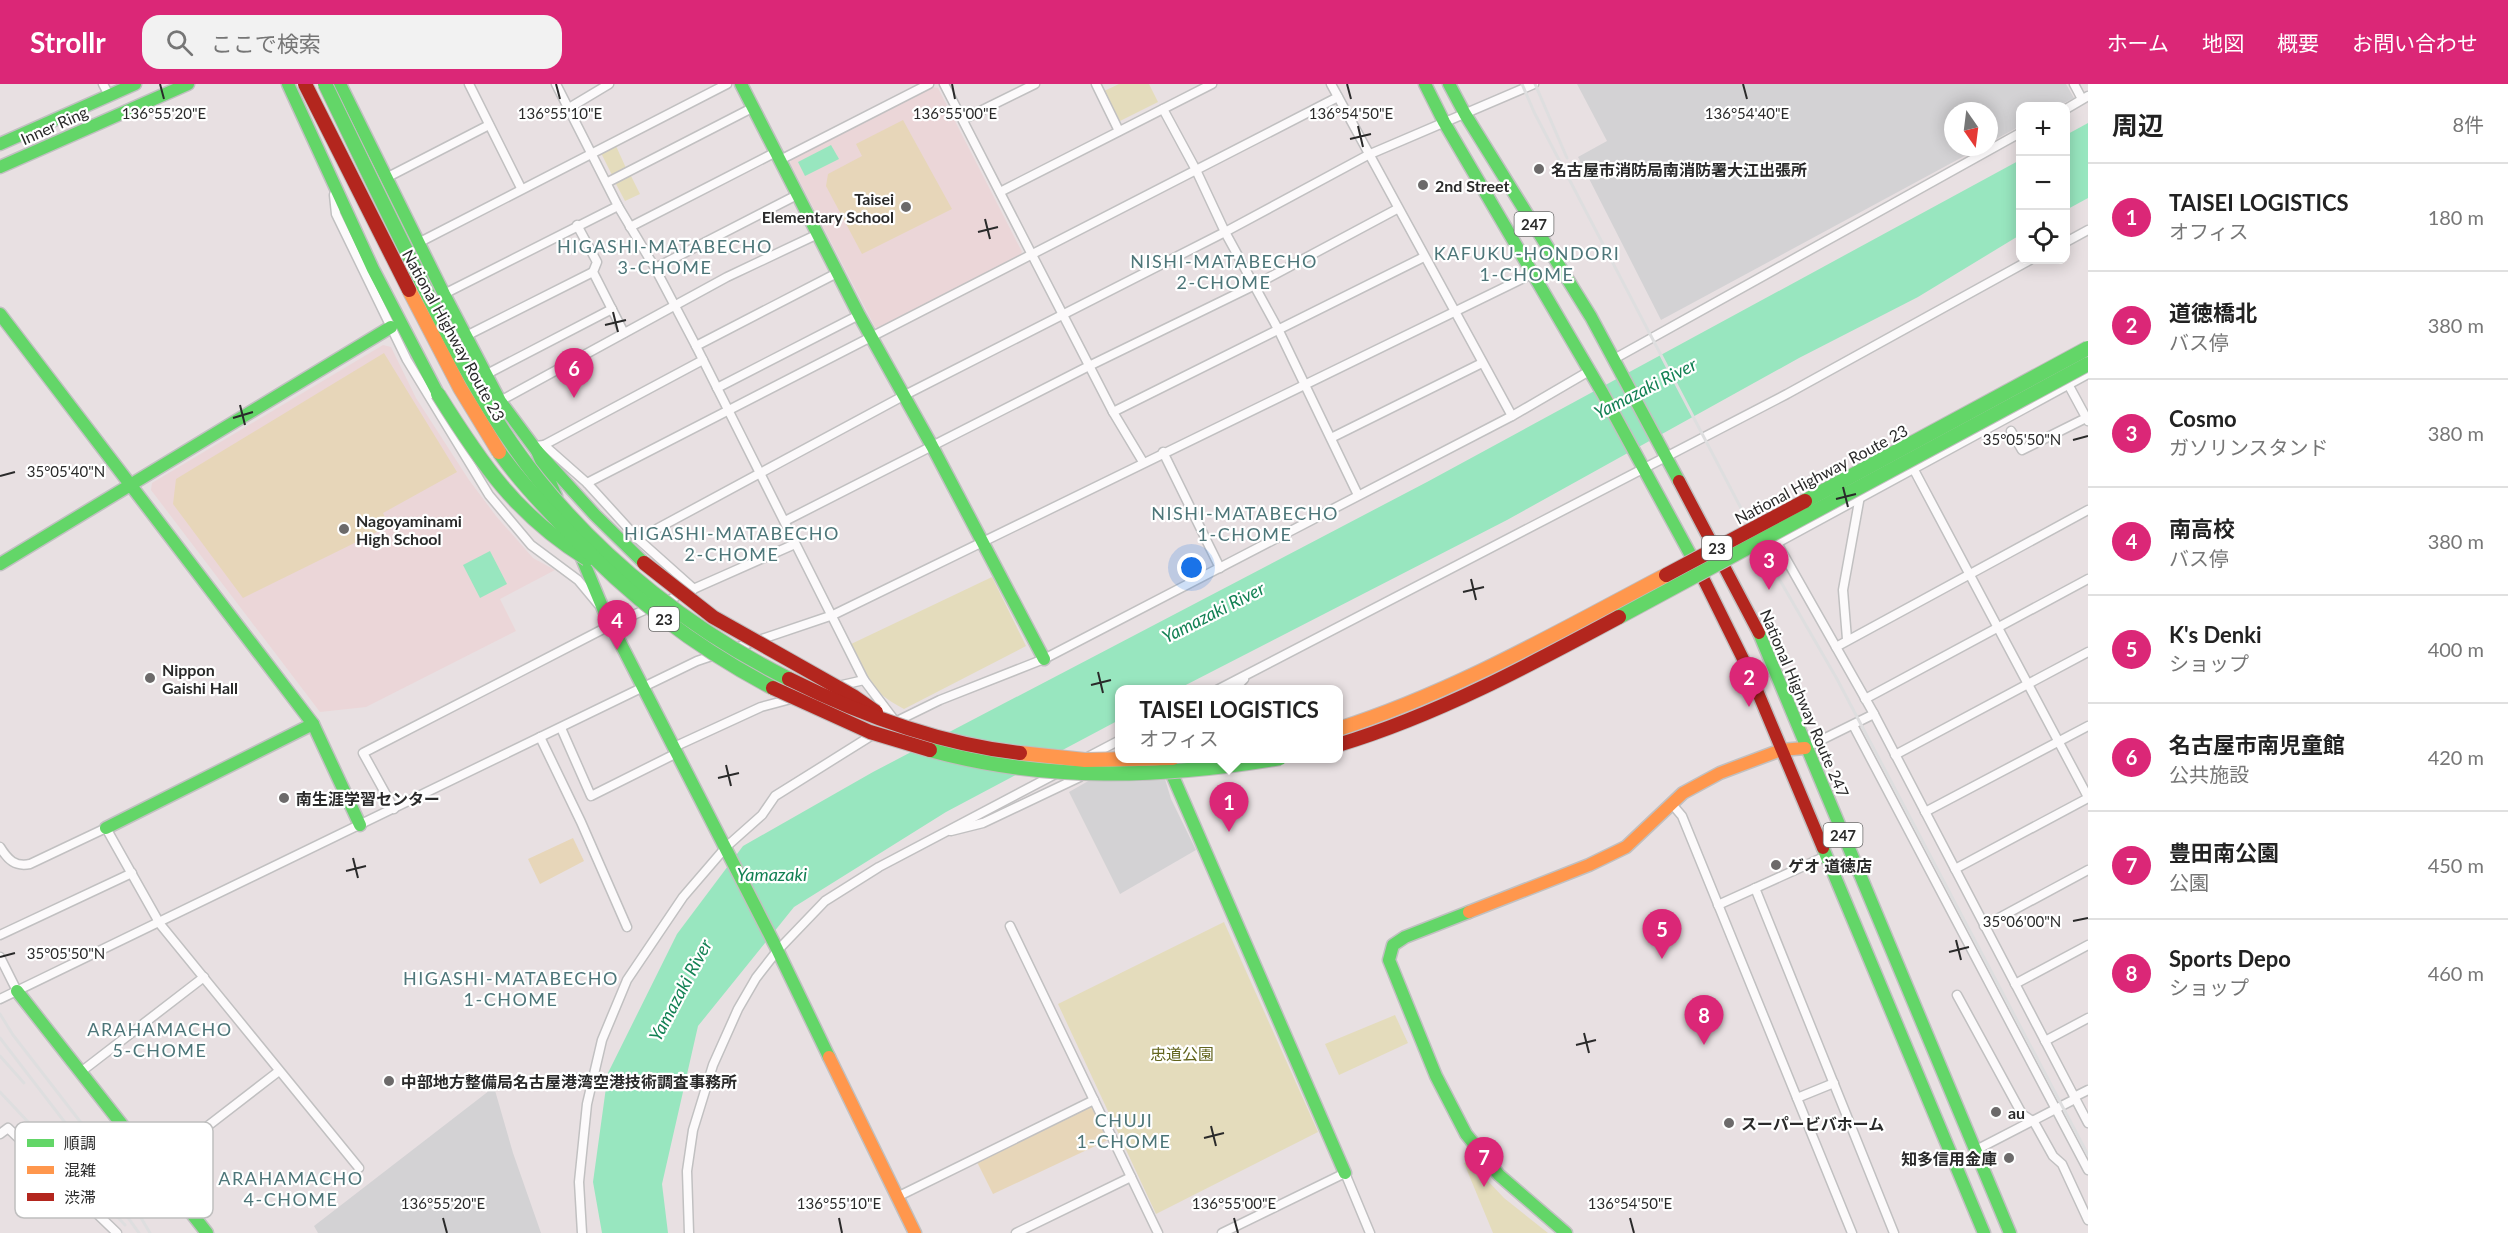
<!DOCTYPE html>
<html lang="ja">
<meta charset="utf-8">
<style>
:root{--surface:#fff;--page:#f2f2f2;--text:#222;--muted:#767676;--line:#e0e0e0;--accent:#db2777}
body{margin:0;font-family:Lato,"Noto Sans JP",sans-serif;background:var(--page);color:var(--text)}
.controls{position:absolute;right:18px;top:18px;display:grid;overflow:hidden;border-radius:12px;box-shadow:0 3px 15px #0003}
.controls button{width:54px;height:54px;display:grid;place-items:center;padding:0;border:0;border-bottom:2px solid var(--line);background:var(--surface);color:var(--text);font:30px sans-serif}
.compass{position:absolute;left:1944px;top:18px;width:54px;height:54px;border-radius:50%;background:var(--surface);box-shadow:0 3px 15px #0003;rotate:166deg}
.you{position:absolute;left:1192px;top:484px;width:21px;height:21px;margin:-15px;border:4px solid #fff;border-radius:50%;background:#1a73e8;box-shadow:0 0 0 9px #1a73e833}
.badge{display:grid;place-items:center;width:39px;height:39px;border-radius:50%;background:var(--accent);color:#fff;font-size:20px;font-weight:700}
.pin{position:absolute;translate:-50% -50px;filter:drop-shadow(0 2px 3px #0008)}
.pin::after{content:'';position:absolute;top:32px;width:21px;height:18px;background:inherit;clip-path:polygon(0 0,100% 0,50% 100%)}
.popup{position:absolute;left:1115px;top:601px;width:228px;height:78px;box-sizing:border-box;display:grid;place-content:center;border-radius:12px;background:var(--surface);filter:drop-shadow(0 2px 4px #0005);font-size:20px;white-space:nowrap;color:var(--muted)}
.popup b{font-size:22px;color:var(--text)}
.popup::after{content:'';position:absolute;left:50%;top:100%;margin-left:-12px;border:12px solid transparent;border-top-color:var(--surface)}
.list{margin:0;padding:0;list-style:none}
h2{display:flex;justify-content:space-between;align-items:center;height:78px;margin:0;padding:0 24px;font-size:26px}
h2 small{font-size:20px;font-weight:400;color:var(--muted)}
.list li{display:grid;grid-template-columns:39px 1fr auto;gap:18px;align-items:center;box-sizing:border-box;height:108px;padding:0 24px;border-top:2px solid var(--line)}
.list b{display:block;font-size:22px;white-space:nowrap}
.list p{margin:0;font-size:20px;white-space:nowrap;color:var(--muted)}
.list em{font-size:20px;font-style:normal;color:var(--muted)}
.icon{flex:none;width:33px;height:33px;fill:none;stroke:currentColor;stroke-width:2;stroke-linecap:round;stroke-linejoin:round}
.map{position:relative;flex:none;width:2088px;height:1149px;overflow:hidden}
header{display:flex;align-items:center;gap:36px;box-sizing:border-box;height:84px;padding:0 30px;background:var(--accent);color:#fff}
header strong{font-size:28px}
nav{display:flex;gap:33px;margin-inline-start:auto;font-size:21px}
.search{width:420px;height:54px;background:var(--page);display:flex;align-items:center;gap:15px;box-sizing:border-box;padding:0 21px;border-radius:18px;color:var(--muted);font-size:22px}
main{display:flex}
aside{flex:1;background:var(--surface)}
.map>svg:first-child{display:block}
</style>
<header>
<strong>Strollr</strong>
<div class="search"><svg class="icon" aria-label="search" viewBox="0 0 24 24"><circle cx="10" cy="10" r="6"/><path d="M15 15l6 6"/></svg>ここで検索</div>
<nav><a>ホーム</a><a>地図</a><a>概要</a><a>お問い合わせ</a></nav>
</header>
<main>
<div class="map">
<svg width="2088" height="1149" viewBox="0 0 2088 1149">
<rect width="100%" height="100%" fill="#e8e0e2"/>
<g fill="#d3d2d4">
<polygon points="1577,0 2066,0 2074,14 2058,22 2020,22 2020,42 1989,59 1989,27 1953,27 1953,63 1981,63 1661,236 1578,73 1607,57"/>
<polygon points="1127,675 1159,675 1171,715 1196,766 1120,810 1069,708"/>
<polygon points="494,1003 513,1069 541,1149 318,1149 314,1142"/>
</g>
<g fill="#ebd6d8">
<polygon points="932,3 938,4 1022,168 1020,171 878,244 875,243 790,79 791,75"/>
<polygon points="383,261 391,263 416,314 469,396 496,432 533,474 555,486 500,515 516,547 366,623 320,628 151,406 152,399"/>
</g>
<g fill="#e4dcbc">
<polygon points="1119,0 1149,0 1158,18 1116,39 1102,8"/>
<polygon points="616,62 626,84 612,91 601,69"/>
<polygon points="630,90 640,110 625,117 616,100 618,96"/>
<path d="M992,493L1026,562L904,625C869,606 866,595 849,561Z"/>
<polygon points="1224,838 1318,1048 1156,1130 1058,920"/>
<polygon points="1395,931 1408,959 1339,991 1325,960"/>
<polygon points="1469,1077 1504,1114 1548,1149 1493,1149 1464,1079"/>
</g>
<g fill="#e7d6b9">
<polygon points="903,36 952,125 862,170 826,102 828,90 862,72 856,60"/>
<polygon points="384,269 457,388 383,429 389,442 243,514 173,420 176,395"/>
<polygon points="573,754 584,777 540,800 528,775"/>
<polygon points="1092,1022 1108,1056 993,1110 977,1078"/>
</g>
<g fill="#98e6bf">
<polygon points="2088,39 2088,114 2066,126 2066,51"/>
<polygon points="831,61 839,75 805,92 798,78"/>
<polygon points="2020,76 2020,151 1918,213 1799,274 1507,436 1178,605 1120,606 1119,636 946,728 794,823 698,942 662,1100 668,1149 602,1149 593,1098 608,989 677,850 743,762 873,688 1427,398"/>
<polygon points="490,467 507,500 480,514 463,481"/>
</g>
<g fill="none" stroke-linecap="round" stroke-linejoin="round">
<g stroke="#c1c0c1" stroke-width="11">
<g id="street">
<polyline points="103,0 109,11"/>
<polyline points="469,0 521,104"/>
<polyline points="556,0 618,122 655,184 696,262 864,596 895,637"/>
<polyline points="944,0 1113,328 1143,378"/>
<polyline points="1096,0 1119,47"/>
<polyline points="1331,0 1512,332"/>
<polyline points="2074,0 2082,15"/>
<polyline points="569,24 609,0"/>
<polyline points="1163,25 1196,86 1225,148 1278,245 1358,411"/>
<polyline points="2066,25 2088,12"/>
<polyline points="964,35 1035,0"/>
<polyline points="780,76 929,0"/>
<polyline points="386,94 489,41"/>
<polyline points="608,98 752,24"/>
<polyline points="1000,108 1212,0"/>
<polyline points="334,111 336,130 407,276 489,411 531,461 578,496 598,520"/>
<polyline points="577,141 597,178 593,188 624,249"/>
<polyline points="630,143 776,68"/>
<polyline points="420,158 727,0"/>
<polyline points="2066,158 2088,146"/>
<polyline points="655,184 797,111"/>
<polyline points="444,210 618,122"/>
<polyline points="466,252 593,188"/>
<polyline points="696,262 839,188"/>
<polyline points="1614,275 2020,49"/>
<polyline points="487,290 612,225"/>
<polyline points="2068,300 2088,337"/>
<polyline points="717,304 859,231"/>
<polyline points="500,317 727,193 818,150"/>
<polyline points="1113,328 1424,173"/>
<polyline points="2011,347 2022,366 2086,334"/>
<polyline points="1331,354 1482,279"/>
<polyline points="544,361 703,276"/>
<polyline points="535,362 544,361 587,399 638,455 694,505"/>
<polyline points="1163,368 1220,484"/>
<polyline points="1913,384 2088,713"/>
<polyline points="587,399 1338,13"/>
<polyline points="2088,426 1836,563 1874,630 2088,1039"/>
<polyline points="785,437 1089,282 1255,201 1397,125"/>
<polyline points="638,455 905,311 1225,148 1368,71 1534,0"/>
<polyline points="664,518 795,460"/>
<polyline points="1847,555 1843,506 1860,412"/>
<polyline points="1836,563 1777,459 2088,290"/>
<polyline points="838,602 864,596"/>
<polyline points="1217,606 1787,310 2030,176"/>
<polyline points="1233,606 1244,595"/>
<polyline points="1865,615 2088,495"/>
<polyline points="893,639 940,616 1044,575 1512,332 1591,286"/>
<polyline points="1853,641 2088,1086"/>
<polyline points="561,644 591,712 677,669"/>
<polyline points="540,653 581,738 627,843"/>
<polyline points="674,663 761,623 791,615"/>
<polyline points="1805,664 1874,630"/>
<polyline points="1895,671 2088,568"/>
<polyline points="1671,719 1682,732 1852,1149"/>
<polyline points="394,725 363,669 611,541 649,524"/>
<polyline points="1925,728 2088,642"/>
<polyline points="951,747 983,739 1080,693"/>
<path d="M0,763C8,776 15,783 30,780L106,744L160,840L359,1084"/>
<polyline points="1955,785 2088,714"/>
<polyline points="1755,804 1894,1149"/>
<polyline points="1718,821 1826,772"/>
<polyline points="1010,842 1158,1149"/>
<polyline points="1984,842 2088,786"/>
<polyline points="0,851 132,789"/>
<polyline points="0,873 17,907"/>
<polyline points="2015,900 2088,861"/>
<polyline points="1957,911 2022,1030 2034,1038 2053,1072 2062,1080 2088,1136"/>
<polyline points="0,915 697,577 833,531 1534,189"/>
<polyline points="2045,957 2088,934"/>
<polyline points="82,987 204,893"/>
<polyline points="2074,1013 2088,1006"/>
<polyline points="1797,1014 1834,999"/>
<polyline points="0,1050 8,1044 117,1149"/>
<polyline points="1976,1066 2075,1015"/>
<polyline points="156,1082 279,987"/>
<polyline points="897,1113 1094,1016"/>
<polyline points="582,1149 579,1098 587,1020 602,956 627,896 683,813 726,763 762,731 775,712 874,650"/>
<polyline points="689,1149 687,1087 693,1046 713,981 738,925 756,894 777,867 825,817 879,783 1120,656"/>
<polyline points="1016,1149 1131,1093"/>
<polyline points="1222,1149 1345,1089 1370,1149"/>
</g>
</g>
<g stroke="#c1c0c1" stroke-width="15">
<g id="fast">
<polyline points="288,0 373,185 438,310"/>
<polyline points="340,0 444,210 500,317 537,367 556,412"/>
<polyline points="741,0 859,231 932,362 1044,575"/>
<polyline points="1425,0 1444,38 1602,308 1701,490"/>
<polyline points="1449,0 1465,30 1591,233 1679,397"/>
<polyline points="0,60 135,0"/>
<polyline points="0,83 188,0"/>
<polyline points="0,230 313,640 360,741"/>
<polyline points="537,367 595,431 644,479"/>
<polyline points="579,467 604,527 775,861 829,973"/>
<polyline points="0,480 391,243"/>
<polyline points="1759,549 2010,1149"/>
<polyline points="1168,681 1345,1089"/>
<polyline points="106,744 313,640"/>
<polyline points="1823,764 1984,1149"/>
<polyline points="1469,828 1405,853 1393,861 1389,876 1436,992 1466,1050 1499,1091 1566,1149"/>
<polyline points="17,907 207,1149"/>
</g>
</g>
<g stroke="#c1c0c1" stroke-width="15">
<g id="slow">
<polyline points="1469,828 1589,781 1626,763 1683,709 1720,689 1781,666 1805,664"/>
<polyline points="829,973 915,1149"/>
</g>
</g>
<g stroke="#c1c0c1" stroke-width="15">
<g id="jam">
<polyline points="1679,397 1759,549"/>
<polyline points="1701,490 1748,585 1823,764"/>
</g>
</g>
<use href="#street" stroke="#fcfafb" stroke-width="8"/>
<use href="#fast" stroke="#63d668" stroke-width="12"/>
<use href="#slow" stroke="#ff974d" stroke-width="12"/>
<use href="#jam" stroke="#b3261e" stroke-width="12"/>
<g stroke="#dededf" stroke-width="3">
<polyline points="1522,0 1534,28 1767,474 1837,595 2088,1071"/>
<polyline points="1535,0 1567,74"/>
<polyline points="0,930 13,951 96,1058 150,1149"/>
<polyline points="0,954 110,1097"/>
<polyline points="0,972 24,999"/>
<polyline points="0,1008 125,1141"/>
<polyline points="99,1093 139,1149"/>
</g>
<g stroke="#c0bdbe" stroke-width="16" stroke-linecap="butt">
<g id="fast-bridge">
<path d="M325,0C354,60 383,120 413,180C449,255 486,330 538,395C604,478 694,548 789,595"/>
<path d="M438,310C481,379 516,431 587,475"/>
<path d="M499,368C519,396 543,422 568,447C630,513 693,562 773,604"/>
<polyline points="1805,417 2088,264"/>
<polyline points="1619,533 2088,280"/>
<path d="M930,666C1046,698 1162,694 1280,674"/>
</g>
</g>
<g stroke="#c0bdbe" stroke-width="16" stroke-linecap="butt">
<g id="slow-bridge">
<polyline points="409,206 460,304 499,368"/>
<path d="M1338,645C1454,608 1558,548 1666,491"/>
<polyline points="1020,669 1085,676 1173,674"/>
</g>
</g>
<g stroke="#c0bdbe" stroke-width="16" stroke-linecap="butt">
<g id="jam-bridge">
<polyline points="305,0 409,206"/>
<polyline points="644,479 713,533 853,612 876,628"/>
<polyline points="1666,491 1805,417"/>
<path d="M789,595C861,631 940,660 1020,669"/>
<polyline points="773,604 870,648 930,666"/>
<path d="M1338,661C1437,631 1528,582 1619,533"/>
</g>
</g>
<use href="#fast-bridge" stroke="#63d668" stroke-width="14"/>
<use href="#slow-bridge" stroke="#ff974d" stroke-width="14"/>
<use href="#jam-bridge" stroke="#b3261e" stroke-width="14"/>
</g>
<path fill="none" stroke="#2a2a2a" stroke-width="2" d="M160,0L164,15M556,0L560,15M952,0L955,15M1347,0L1351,15M1743,0L1747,15M1358,42L1363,63M1350,55L1371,50M985,135L990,155M978,148L998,143M613,228L618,248M605,241L626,236M240,321L245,341M233,334L253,328M2073,356L2088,352M0,392L15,388M1843,403L1848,423M1836,415L1856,410M1471,495L1476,516M1463,508L1484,503M1098,588L1103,609M1091,601L1111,596M726,681L731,702M718,694L739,689M353,774L358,794M346,787L366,782M2073,837L2088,834M1956,856L1961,876M1949,868L1969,863M0,873L15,869M1584,949L1589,969M1576,961L1596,956M1211,1042L1216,1062M1204,1054L1224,1049M443,1134L447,1149M839,1134L842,1149M1234,1134L1238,1149M1630,1134L1634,1149"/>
<g fill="#6c6a6a" stroke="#fff" stroke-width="2">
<circle cx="1539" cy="85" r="6"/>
<circle cx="1423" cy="101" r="6"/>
<circle cx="906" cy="123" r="6"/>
<circle cx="344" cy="445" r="6"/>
<circle cx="150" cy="594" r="6"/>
<circle cx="284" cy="714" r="6"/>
<circle cx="1776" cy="781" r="6"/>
<circle cx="389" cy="997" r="6"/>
<circle cx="1996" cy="1028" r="6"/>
<circle cx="1729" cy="1039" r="6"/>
<circle cx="2009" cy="1074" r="6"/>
</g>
<g text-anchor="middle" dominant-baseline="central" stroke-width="4.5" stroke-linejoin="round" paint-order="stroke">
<g fill="#fff" stroke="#6a6a6a" stroke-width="1.5">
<rect x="1514.5" y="128" width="39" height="24" rx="4.5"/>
<rect x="1702" y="452" width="30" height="24" rx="4.5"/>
<rect x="649" y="523" width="30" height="24" rx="4.5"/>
<rect x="1823.5" y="739" width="39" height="24" rx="4.5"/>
</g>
<g font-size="15" font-weight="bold" fill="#2a2a2a">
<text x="1534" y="140">247</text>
<text x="1717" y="464">23</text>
<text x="664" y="535">23</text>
<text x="1843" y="751">247</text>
</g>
<g font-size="16" fill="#2a2a2a" stroke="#fff">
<text transform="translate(54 41) rotate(-24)">Inner Ring</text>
<text transform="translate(454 251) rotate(61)">National Highway Route 23</text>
<text transform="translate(1821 390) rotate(-28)">National Highway Route 23</text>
<text transform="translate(1805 619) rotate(67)">National Highway Route 247</text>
</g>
<g font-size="16" font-weight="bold" fill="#2a2a2a" stroke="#fff" text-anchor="start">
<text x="1551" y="85">名古屋市消防局南消防署大江出張所</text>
<text x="1435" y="101">2nd Street</text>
<text x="894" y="114" text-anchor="end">Taisei<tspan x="894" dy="18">Elementary School</tspan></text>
<text x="356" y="436">Nagoyaminami<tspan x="356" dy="18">High School</tspan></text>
<text x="162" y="585">Nippon<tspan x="162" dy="18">Gaishi Hall</tspan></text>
<text x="296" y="714">南生涯学習センター</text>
<text x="1788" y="781">ゲオ 道徳店</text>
<text x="401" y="997">中部地方整備局名古屋港湾空港技術調査事務所</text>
<text x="2008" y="1028">au</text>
<text x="1741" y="1039">スーパービバホーム</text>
<text x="1997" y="1074" text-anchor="end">知多信用金庫</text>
</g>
<g font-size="16" fill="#62641d" stroke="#fff">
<text x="1182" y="969">忠道公園</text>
</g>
<g font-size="18" letter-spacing="1.5" fill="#4d7679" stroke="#fff">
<text x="665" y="162">HIGASHI-MATABECHO<tspan x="665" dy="21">3-CHOME</tspan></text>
<text x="1527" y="169">KAFUKU-HONDORI<tspan x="1527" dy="21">1-CHOME</tspan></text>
<text x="1224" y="177">NISHI-MATABECHO<tspan x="1224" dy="21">2-CHOME</tspan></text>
<text x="1245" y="429">NISHI-MATABECHO<tspan x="1245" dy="21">1-CHOME</tspan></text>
<text x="732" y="449">HIGASHI-MATABECHO<tspan x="732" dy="21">2-CHOME</tspan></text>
<text x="511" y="894">HIGASHI-MATABECHO<tspan x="511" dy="21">1-CHOME</tspan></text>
<text x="160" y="945">ARAHAMACHO<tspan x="160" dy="21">5-CHOME</tspan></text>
<text x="1124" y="1036">CHUJI<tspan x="1124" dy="21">1-CHOME</tspan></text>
<text x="291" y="1094">ARAHAMACHO<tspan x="291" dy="21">4-CHOME</tspan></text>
</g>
<g font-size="18" font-style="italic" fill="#138154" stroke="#fff">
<text transform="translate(1645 304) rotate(-27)">Yamazaki River</text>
<text transform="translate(1213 528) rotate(-27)">Yamazaki River</text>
<text x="772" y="790">Yamazaki</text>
<text transform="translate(680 906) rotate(-62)">Yamazaki River</text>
</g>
</g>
<rect x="15" y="1038" width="198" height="96" rx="9" fill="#fff" stroke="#bfbfbf" stroke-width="1.5"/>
<rect x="27" y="1055" width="27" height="8" fill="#63d668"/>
<rect x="27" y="1082" width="27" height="8" fill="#ff974d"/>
<rect x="27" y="1109" width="27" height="8" fill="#b3261e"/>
<g font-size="16" fill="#2a2a2a">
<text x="64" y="1065">順調</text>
<text x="64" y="1092">混雑</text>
<text x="64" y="1119">渋滞</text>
</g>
<g font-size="15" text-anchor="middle" fill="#2a2a2a" stroke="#fff" stroke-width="4.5" stroke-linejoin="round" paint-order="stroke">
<text x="164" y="35">136°55'20"E</text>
<text x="560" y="35">136°55'10"E</text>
<text x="955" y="35">136°55'00"E</text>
<text x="1351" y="35">136°54'50"E</text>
<text x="1747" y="35">136°54'40"E</text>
<text x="2022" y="361">35°05'50"N</text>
<text x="66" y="393">35°05'40"N</text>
<text x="2022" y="843">35°06'00"N</text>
<text x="66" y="875">35°05'50"N</text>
<text x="443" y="1125">136°55'20"E</text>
<text x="839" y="1125">136°55'10"E</text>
<text x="1234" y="1125">136°55'00"E</text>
<text x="1630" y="1125">136°54'50"E</text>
</g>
</svg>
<div class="controls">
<button>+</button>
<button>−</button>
<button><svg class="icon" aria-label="locate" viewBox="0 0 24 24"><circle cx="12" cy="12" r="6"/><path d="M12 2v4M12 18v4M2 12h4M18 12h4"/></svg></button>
</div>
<svg class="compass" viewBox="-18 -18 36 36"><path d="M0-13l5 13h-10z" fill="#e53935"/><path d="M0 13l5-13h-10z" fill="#767676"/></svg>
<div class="you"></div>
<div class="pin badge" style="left:1229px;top:748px">1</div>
<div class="popup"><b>TAISEI LOGISTICS</b>オフィス</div>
<div class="pin badge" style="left:1749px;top:623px">2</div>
<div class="pin badge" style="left:1769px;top:506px">3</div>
<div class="pin badge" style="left:617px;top:566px">4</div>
<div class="pin badge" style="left:1662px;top:875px">5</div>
<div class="pin badge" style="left:574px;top:314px">6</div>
<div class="pin badge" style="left:1484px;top:1103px">7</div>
<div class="pin badge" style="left:1704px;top:961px">8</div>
</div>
<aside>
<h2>周辺<small>8件</small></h2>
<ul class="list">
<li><span class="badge">1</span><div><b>TAISEI LOGISTICS</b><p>オフィス</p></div><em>180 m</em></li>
<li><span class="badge">2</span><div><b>道徳橋北</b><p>バス停</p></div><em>380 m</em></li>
<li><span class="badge">3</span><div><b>Cosmo</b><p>ガソリンスタンド</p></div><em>380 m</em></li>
<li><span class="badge">4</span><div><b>南高校</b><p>バス停</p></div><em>380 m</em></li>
<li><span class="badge">5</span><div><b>K's Denki</b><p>ショップ</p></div><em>400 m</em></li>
<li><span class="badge">6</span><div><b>名古屋市南児童館</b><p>公共施設</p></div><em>420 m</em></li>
<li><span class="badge">7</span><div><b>豊田南公園</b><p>公園</p></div><em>450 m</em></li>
<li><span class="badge">8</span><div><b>Sports Depo</b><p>ショップ</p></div><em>460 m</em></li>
</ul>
</aside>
</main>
